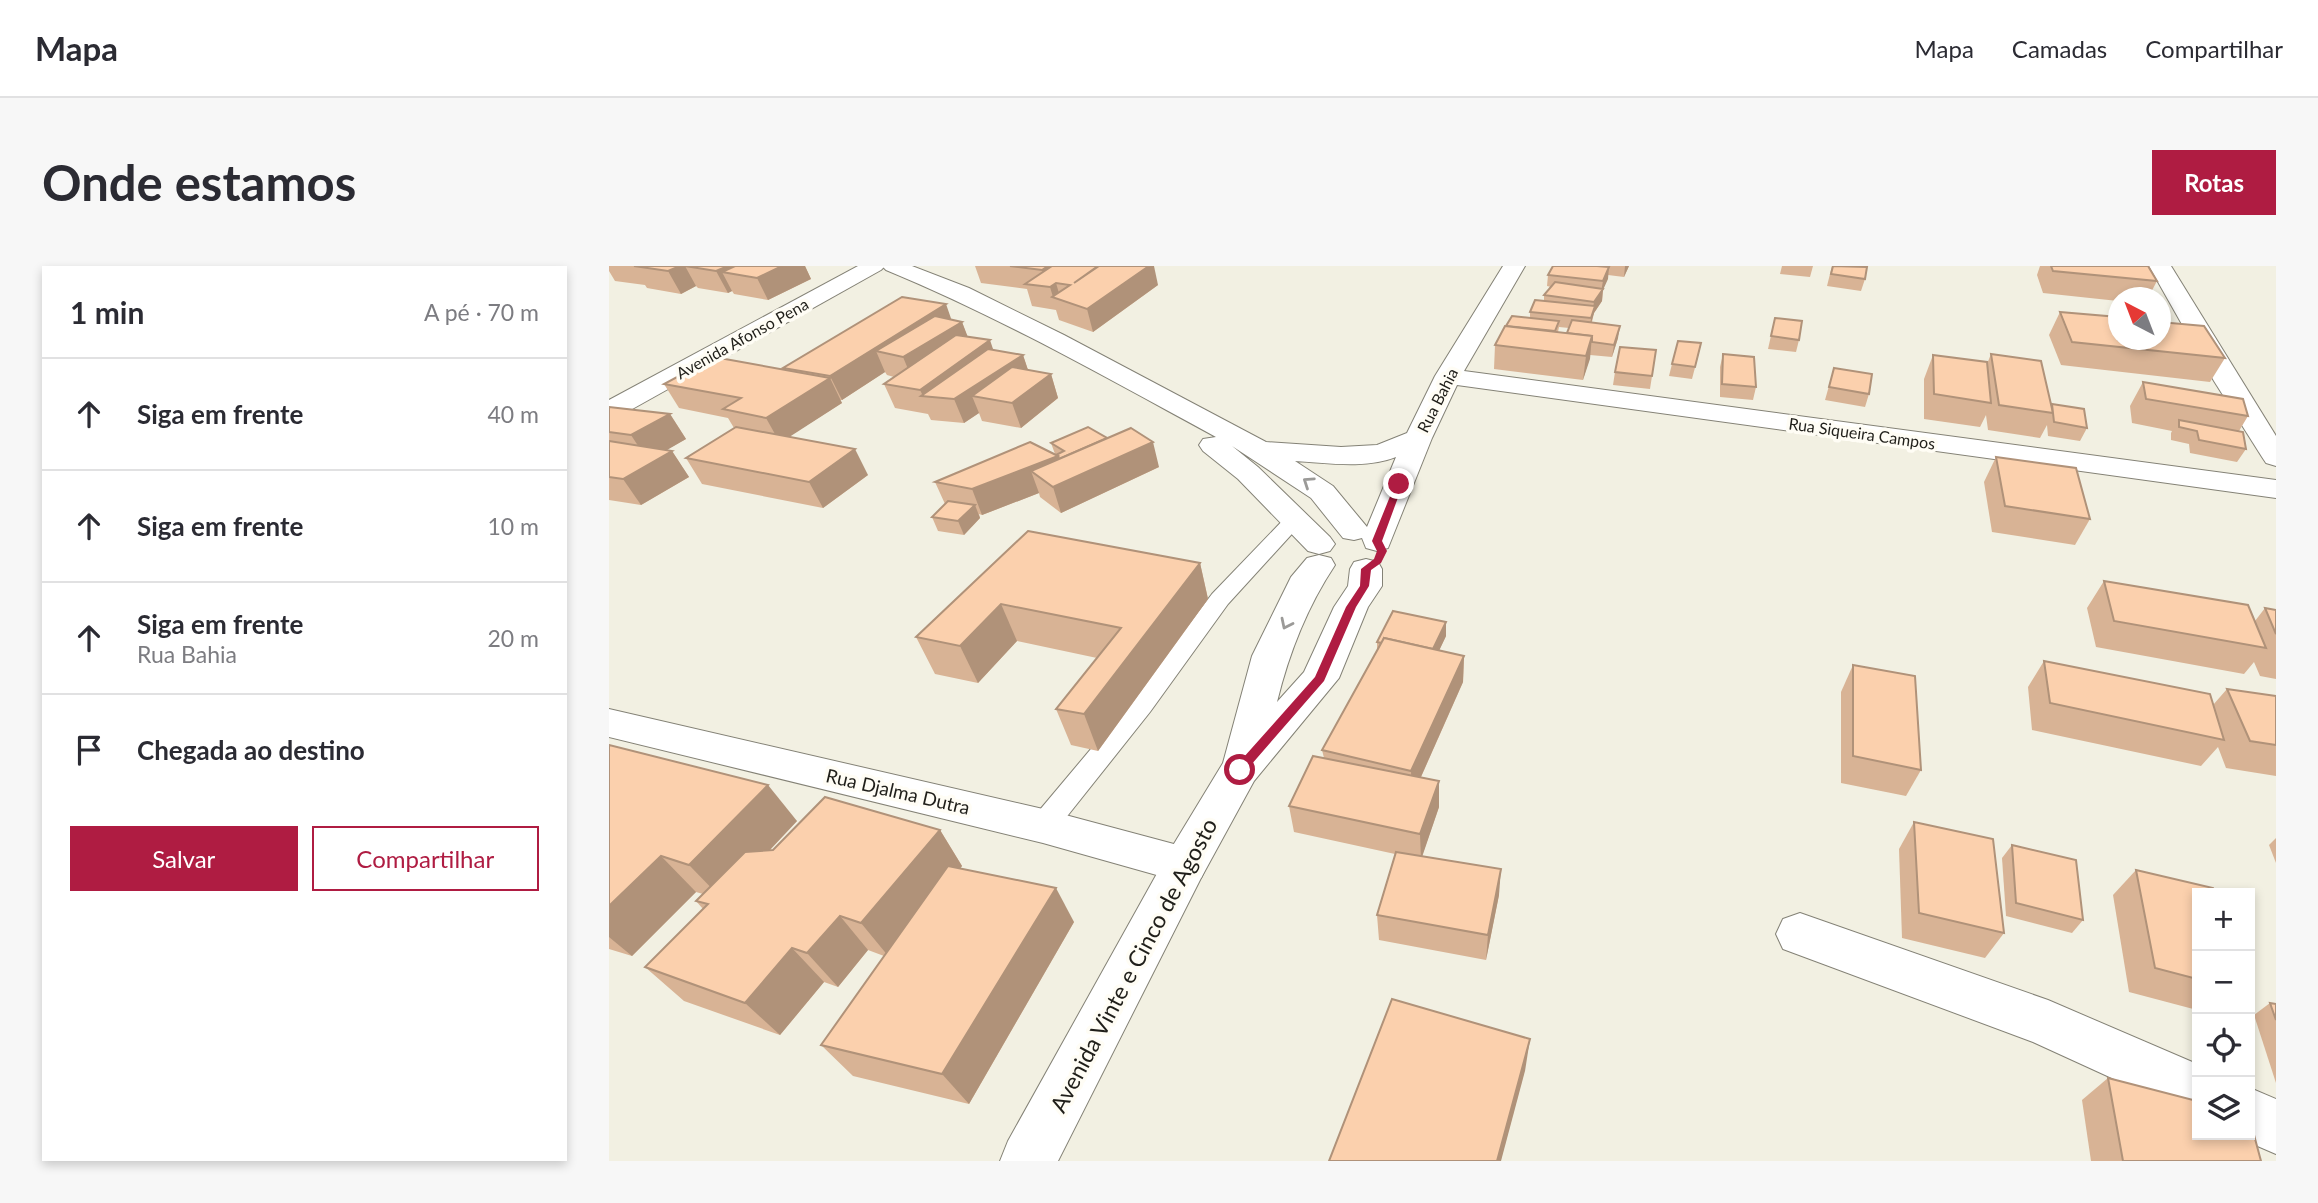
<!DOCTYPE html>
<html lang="pt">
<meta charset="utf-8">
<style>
:root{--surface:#fff;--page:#f7f7f7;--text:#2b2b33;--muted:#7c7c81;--line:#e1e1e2;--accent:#af1c42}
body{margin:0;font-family:Lato,sans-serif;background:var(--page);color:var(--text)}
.controls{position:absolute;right:21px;bottom:21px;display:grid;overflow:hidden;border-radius:0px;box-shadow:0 4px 10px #0003}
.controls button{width:63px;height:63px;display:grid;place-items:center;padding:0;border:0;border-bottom:2px solid var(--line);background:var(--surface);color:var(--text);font:35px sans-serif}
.compass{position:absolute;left:1499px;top:21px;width:63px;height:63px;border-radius:50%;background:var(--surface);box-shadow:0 4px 10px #0003;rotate:318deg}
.stop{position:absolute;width:21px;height:21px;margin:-16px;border:5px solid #af1c42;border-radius:50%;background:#fff}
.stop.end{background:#af1c42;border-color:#fff;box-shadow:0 2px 7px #0008}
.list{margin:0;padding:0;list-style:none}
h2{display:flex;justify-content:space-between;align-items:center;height:91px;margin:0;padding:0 28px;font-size:30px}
h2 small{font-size:23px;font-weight:400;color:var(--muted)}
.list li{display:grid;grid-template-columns:46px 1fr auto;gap:21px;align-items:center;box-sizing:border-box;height:112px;padding:0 28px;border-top:2px solid var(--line)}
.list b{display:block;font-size:26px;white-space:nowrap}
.list p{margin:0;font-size:23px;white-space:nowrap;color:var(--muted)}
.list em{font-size:23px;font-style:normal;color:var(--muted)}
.actions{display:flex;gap:14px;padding:21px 28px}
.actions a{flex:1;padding:16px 0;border:2px solid var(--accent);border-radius:0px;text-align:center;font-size:24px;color:var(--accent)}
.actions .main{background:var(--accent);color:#fff}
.icon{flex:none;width:38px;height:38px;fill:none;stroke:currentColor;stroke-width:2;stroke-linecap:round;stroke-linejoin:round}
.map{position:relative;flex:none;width:1667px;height:895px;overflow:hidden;border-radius:0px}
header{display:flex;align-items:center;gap:42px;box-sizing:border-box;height:98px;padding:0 35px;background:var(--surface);border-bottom:2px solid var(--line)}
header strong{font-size:33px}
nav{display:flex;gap:38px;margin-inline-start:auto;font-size:24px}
.intro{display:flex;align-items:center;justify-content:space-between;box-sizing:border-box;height:168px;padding:0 42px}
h1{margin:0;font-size:49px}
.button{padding:18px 32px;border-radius:0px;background:var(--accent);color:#fff;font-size:24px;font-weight:700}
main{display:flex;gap:42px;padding:0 42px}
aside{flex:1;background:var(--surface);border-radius:0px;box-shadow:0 4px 10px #0003}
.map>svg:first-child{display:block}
</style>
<header>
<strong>Mapa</strong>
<nav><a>Mapa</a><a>Camadas</a><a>Compartilhar</a></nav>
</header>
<div class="intro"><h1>Onde estamos</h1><a class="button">Rotas</a></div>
<main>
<aside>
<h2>1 min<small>A pé · 70 m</small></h2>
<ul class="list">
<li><svg class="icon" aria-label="ahead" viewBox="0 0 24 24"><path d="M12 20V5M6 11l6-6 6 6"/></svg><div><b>Siga em frente</b></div><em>40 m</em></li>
<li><svg class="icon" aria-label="ahead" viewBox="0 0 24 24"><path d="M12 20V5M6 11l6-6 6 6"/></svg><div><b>Siga em frente</b></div><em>10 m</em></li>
<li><svg class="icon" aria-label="ahead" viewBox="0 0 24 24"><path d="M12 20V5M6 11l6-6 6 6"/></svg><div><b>Siga em frente</b><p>Rua Bahia</p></div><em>20 m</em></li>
<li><svg class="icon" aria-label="arrive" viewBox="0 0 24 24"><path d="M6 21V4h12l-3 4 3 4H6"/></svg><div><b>Chegada ao destino</b></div></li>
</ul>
<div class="actions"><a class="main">Salvar</a><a>Compartilhar</a></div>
</aside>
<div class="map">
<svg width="1667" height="895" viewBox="0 0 1667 895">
<rect width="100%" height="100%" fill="#f2f0e2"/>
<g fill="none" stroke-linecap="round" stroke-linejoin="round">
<g stroke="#848276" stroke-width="2">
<polygon id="lane" points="685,248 692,250 695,254 692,258 619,338 541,446 444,568 434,571 424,568 420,560 424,552 523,434 603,328 678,250"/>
</g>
<g stroke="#848276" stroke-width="2">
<g id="street">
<polygon points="249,0 276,0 272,4 9,151 0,153 0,134"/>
<polygon points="1540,0 1562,0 1667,170 1667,200 1657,197 1653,191 1605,115"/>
<polygon points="0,443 434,543 576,581 592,586 598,599 592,612 576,617 434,577 0,471"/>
<polygon points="1191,647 1439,734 1588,798 1588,851 1424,776 1174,683 1167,668 1174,653"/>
<polygon points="1641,822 1667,833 1667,888 1623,869 1641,869"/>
</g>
</g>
<g stroke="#848276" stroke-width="2">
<g id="secondary">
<path d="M273,0H303L360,22L455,69L657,176L732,181L768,179L798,167L826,110L894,0H916L855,105L1667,214V232L848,119L823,172L779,282L768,285L757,282L753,272L745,274L734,272L702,232L623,180L649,201L721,271L726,278L721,285L710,288L699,285L629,213L594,185L590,179L594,173L607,171C498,112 391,51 277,4ZM787,191L758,261L724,220L686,195C719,197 756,203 787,191Z"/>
<path d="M710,289L722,292L726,299C698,341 680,387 668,436L695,406L725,341L739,320L741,303L745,296L757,293L769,296L773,303V320L759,341L730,412L645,515L592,612L449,895H391L399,875L560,586L614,497L643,390L682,311L698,292Z"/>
</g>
</g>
<use href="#lane" fill="#fff" fill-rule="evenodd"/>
<use href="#street" fill="#fff" fill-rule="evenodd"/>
<use href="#secondary" fill="#fff" fill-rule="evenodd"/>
</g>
<g fill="#d8b395" fill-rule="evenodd">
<polygon points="0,0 196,0 202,13 159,34 125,28 123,25 119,27 89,22 87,20 72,28 38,22 36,19 6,15 0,5"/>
<polygon points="366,0 401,0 549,19 484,66 450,54 447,44 423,40 418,23 372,17"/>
<path d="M944,0H1020L1015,11L999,9L994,23L993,35L985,47L983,56L1009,72L1003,91L981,89L974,114L885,103L886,79L897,60L921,52V46L935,35V29L942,21L938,20L939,9ZM950,61L960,62L958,67L949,66Z"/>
<polygon points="1173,0 1204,0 1201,11 1171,8"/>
<polygon points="1223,0 1256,13 1252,25 1218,20"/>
<polygon points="1431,0 1539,0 1548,15 1539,32 1509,32 1509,35 1434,27 1428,9"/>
<polygon points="1451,46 1616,92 1601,116 1452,99 1440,69"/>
<polygon points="1166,52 1190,74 1187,86 1159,83"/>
<polygon points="342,54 353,56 358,70 385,84 414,89 419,104 442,108 449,132 412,162 373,155 370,147 355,157 322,154 319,148 286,142 275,118 285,111 278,109 276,106 233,134 231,134 233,137 179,171 259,209 214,242 93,218 77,192 125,162 119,152 70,142 55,118 176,104 174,102"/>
<polygon points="1047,84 1041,123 1004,119 1006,106"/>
<polygon points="1114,88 1147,121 1144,134 1111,131 1111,101"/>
<polygon points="1382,88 1442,140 1443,138 1478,162 1471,175 1439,170 1438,159 1431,172 1379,164 1377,149 1371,161 1315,153 1315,113 1324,89 1378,98"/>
<polygon points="1089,90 1083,113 1060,110 1063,98"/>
<polygon points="1225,102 1260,128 1256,141 1216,134"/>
<polygon points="1534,116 1639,150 1630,165 1637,183 1628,196 1581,187 1580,178 1562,174 1562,167 1563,165 1523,157 1521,140"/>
<polygon points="0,141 61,148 77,173 57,184 63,185 80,211 32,239 0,234"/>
<polygon points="442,177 550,201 452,247 431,231 430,227 373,249 370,248 371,252 355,269 329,265 323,251 336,238 326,216 446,188"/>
<polygon points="1387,191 1481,253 1466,279 1383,266 1375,216"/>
<polygon points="419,265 591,297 599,333 489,485 462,479 447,443 488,392 408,375 369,417 326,408 307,371"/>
<polygon points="1495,315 1646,355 1656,342 1667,344 1667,413 1651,410 1645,396 1635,408 1487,381 1478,342"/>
<polygon points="837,356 837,370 830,384 855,390 854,416 812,511 830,515 830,541 813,590 890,629 877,694 770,674 768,649 786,588 685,566 680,540 715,492 713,484 768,385 768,376"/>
<polygon points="1435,395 1604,439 1618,423 1667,430 1667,510 1617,502 1609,481 1592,500 1423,464 1419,421"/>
<polygon points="1244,399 1312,504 1297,530 1232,517 1232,426"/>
<polygon points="0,479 188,555 160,585 331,564 353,600 351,603 465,656 360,838 244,810 212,779 275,690 259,684 229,721 215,716 171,769 75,735 36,701 94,643 87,635 94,628 87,626 23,690 0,683"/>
<polygon points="1305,556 1395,667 1376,692 1293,672 1290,583"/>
<polygon points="1667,572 1667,597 1660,579"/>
<polygon points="1403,579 1474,654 1463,667 1397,650 1393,592"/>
<polygon points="1527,604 1588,627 1588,744 1520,726 1504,629"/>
<polygon points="1661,737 1667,738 1667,817 1645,749"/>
<polygon points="1499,812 1652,895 1482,895 1473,834"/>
</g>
<g fill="#b09279">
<polygon points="35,0 196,0 202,13 159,34 148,12 113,6 123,25 119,27 107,5 76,0 87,20 72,28 59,5"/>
<polygon points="439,0 476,0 447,17 452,34 444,31 441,21 438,21 433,4"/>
<polygon points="540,0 545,0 549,19 484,66 478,43"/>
<polygon points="1016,0 1020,0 1015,11"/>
<polygon points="1000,1 999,13 994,24 994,23 993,35 985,47 980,64 985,36 992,26 994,15"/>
<polygon points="337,38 345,61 353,56 362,79 304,115 294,91 267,85 276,106 233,134 221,110"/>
<polygon points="1011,60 1009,72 1003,91 1005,79"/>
<polygon points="983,70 981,93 974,114 977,90"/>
<polygon points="381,74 389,98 314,130 311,124"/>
<polygon points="414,89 422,113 363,130 370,147 355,157 345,133"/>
<polygon points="442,108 449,132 412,162 403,137"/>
<polygon points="221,112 233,137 171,177 157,152"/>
<polygon points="61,148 77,173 39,195 22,169"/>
<polygon points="544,176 550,201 452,247 444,221 422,205 430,227 373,249 363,223 449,190"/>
<polygon points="246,183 259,209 214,242 200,216"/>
<polygon points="63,185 80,211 32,239 14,213"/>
<polygon points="366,239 371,252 355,269 349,255"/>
<polygon points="591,297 599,333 489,485 475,448"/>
<polygon points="392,338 408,375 369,417 351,380"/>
<polygon points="837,356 837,370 822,402 822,388"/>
<polygon points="855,390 854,416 803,531 802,505"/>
<polygon points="830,515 830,541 812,594 811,568"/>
<polygon points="159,519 188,555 114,634 80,599"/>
<polygon points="331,564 353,600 280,691 252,657"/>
<polygon points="52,590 87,626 23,690 0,671 0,640"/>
<polygon points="892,603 890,629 877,694 879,669"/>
<polygon points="447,622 465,656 360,838 333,808"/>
<polygon points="231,650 259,684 229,721 198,687"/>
<polygon points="183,682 215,716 171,769 136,737"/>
<polygon points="921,773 916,805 892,895 888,895"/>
</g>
<g fill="#fbd0ad" stroke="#b09279" stroke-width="2">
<polygon points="25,0 71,0 59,5"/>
<polygon points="76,0 119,0 107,5"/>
<polygon points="126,0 173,0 148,12 113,6"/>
<polygon points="401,0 439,0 433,4"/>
<polygon points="443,0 489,0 465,17 490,0 540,0 478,43 443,31 461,19 447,17 441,21 416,18"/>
<polygon points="944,0 988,0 1000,1 994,15 939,9"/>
<polygon points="1224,0 1258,1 1256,13 1222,8"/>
<polygon points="1442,0 1539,0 1548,15 1444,5"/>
<polygon points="946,16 994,23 985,36 935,29"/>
<polygon points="293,31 337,38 221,110 174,102"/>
<polygon points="926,34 986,40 982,52 921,46"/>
<polygon points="1451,46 1509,51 1509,74 1551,74 1551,56 1595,60 1616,92 1463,76"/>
<polygon points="326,50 353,56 294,91 267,85"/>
<polygon points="903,50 950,55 946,65 897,60"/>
<polygon points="1166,52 1193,55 1190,74 1162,70"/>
<polygon points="963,54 1011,60 1005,79 983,76 983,70 958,67"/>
<polygon points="896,60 983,70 977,90 886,79"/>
<polygon points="347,69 381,74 311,124 275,118"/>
<polygon points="1069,75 1092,77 1086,101 1063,98"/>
<polygon points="1011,81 1047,84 1043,110 1006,106"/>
<polygon points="379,83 414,89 345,133 312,130"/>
<polygon points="1114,88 1145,91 1147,121 1113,118"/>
<polygon points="1382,88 1432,95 1444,147 1390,139"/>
<polygon points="1324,89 1378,96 1382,137 1325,128"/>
<polygon points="105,91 221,112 157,152 114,143 132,132 55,118"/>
<polygon points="403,101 442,108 403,137 363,130"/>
<polygon points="1225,102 1263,108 1260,128 1220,121"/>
<polygon points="1534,116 1634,133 1639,150 1537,133"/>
<polygon points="1443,138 1475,143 1478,162 1445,156"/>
<polygon points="0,141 61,148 22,169 0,166"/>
<polygon points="1570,154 1634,166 1637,183 1590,174 1588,165 1570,161"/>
<polygon points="127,161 246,183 200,216 77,192"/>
<polygon points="479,161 498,172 450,193 449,190 447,189 455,185 442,177"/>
<polygon points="522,162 544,176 444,221 422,205"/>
<polygon points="0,175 63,185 14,213 0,211"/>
<polygon points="421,176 449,190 363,223 326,216"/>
<polygon points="1387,191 1467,202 1481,253 1396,240"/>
<polygon points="339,235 366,239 349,255 323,251"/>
<polygon points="419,265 591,297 475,448 447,443 512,362 392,338 351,380 307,371"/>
<polygon points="1495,315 1639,339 1657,382 1505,355"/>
<polygon points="1656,342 1667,344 1667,368"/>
<polygon points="784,345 837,356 824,383 775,372 773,377 768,376"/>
<polygon points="775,372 855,390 802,505 713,484"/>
<polygon points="1435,395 1601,428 1615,474 1441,437"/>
<polygon points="1244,399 1306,410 1312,504 1244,490"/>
<polygon points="1618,423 1667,430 1667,479 1641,475"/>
<polygon points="0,479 159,519 80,599 52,590 0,640"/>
<polygon points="704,490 830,515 811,568 680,540"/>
<polygon points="216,531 331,564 252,657 231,650 198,687 183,682 136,737 36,701 99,638 87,635 136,586 164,584"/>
<polygon points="1305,556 1384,573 1395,667 1310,647"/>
<polygon points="1403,579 1467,594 1474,654 1407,637"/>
<polygon points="787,586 892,603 879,669 768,649"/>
<polygon points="339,600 447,622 333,808 212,779"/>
<polygon points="1527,604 1604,622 1605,627 1588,627 1588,713 1546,702"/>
<polygon points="783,733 921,773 888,895 720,895"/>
<polygon points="1661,737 1667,738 1667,754"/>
<polygon points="1499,812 1588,835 1588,869 1641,869 1641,854 1652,895 1514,895"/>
</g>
<defs><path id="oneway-chevron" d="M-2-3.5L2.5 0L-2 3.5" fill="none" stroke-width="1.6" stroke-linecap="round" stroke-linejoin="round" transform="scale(1.75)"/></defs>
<g stroke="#9b9a98">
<use href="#oneway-chevron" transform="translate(699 216) rotate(-146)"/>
<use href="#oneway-chevron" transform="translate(677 358) rotate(116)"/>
</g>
<polygon fill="#af1c42" points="790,215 794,218 773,275 778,285 772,297 762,304 760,320 747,341 715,415 635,507 626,507 626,501 706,411 737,341 751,320 752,303 765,293 768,285 763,275 786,218"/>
<g text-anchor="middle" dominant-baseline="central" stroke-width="7" stroke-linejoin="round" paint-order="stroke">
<g font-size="16" fill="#201f1a" stroke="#fffdf5">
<text transform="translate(133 72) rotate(-29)">Avenida Afonso Pena</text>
<text transform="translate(828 134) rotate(-63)">Rua Bahia</text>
<text transform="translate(1253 167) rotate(8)">Rua Siqueira Campos</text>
</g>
<g font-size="19" fill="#201f1a" stroke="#fffdf5">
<text transform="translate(289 525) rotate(13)">Rua Djalma Dutra</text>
</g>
<g font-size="23" fill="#201f1a" stroke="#fffdf5">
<text transform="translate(524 699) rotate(-62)">Avenida Vinte e Cinco de Agosto</text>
</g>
</g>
</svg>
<div class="controls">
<button>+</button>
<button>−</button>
<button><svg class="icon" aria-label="locate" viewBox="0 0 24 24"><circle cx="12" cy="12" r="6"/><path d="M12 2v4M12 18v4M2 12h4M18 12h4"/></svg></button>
<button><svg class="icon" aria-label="layers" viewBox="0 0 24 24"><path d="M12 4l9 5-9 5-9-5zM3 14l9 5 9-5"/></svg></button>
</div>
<svg class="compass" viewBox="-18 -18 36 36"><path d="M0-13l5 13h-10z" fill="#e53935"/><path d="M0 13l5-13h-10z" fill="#7c7c81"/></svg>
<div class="stop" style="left:631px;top:504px"></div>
<div class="stop end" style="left:790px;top:218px"></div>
</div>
</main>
